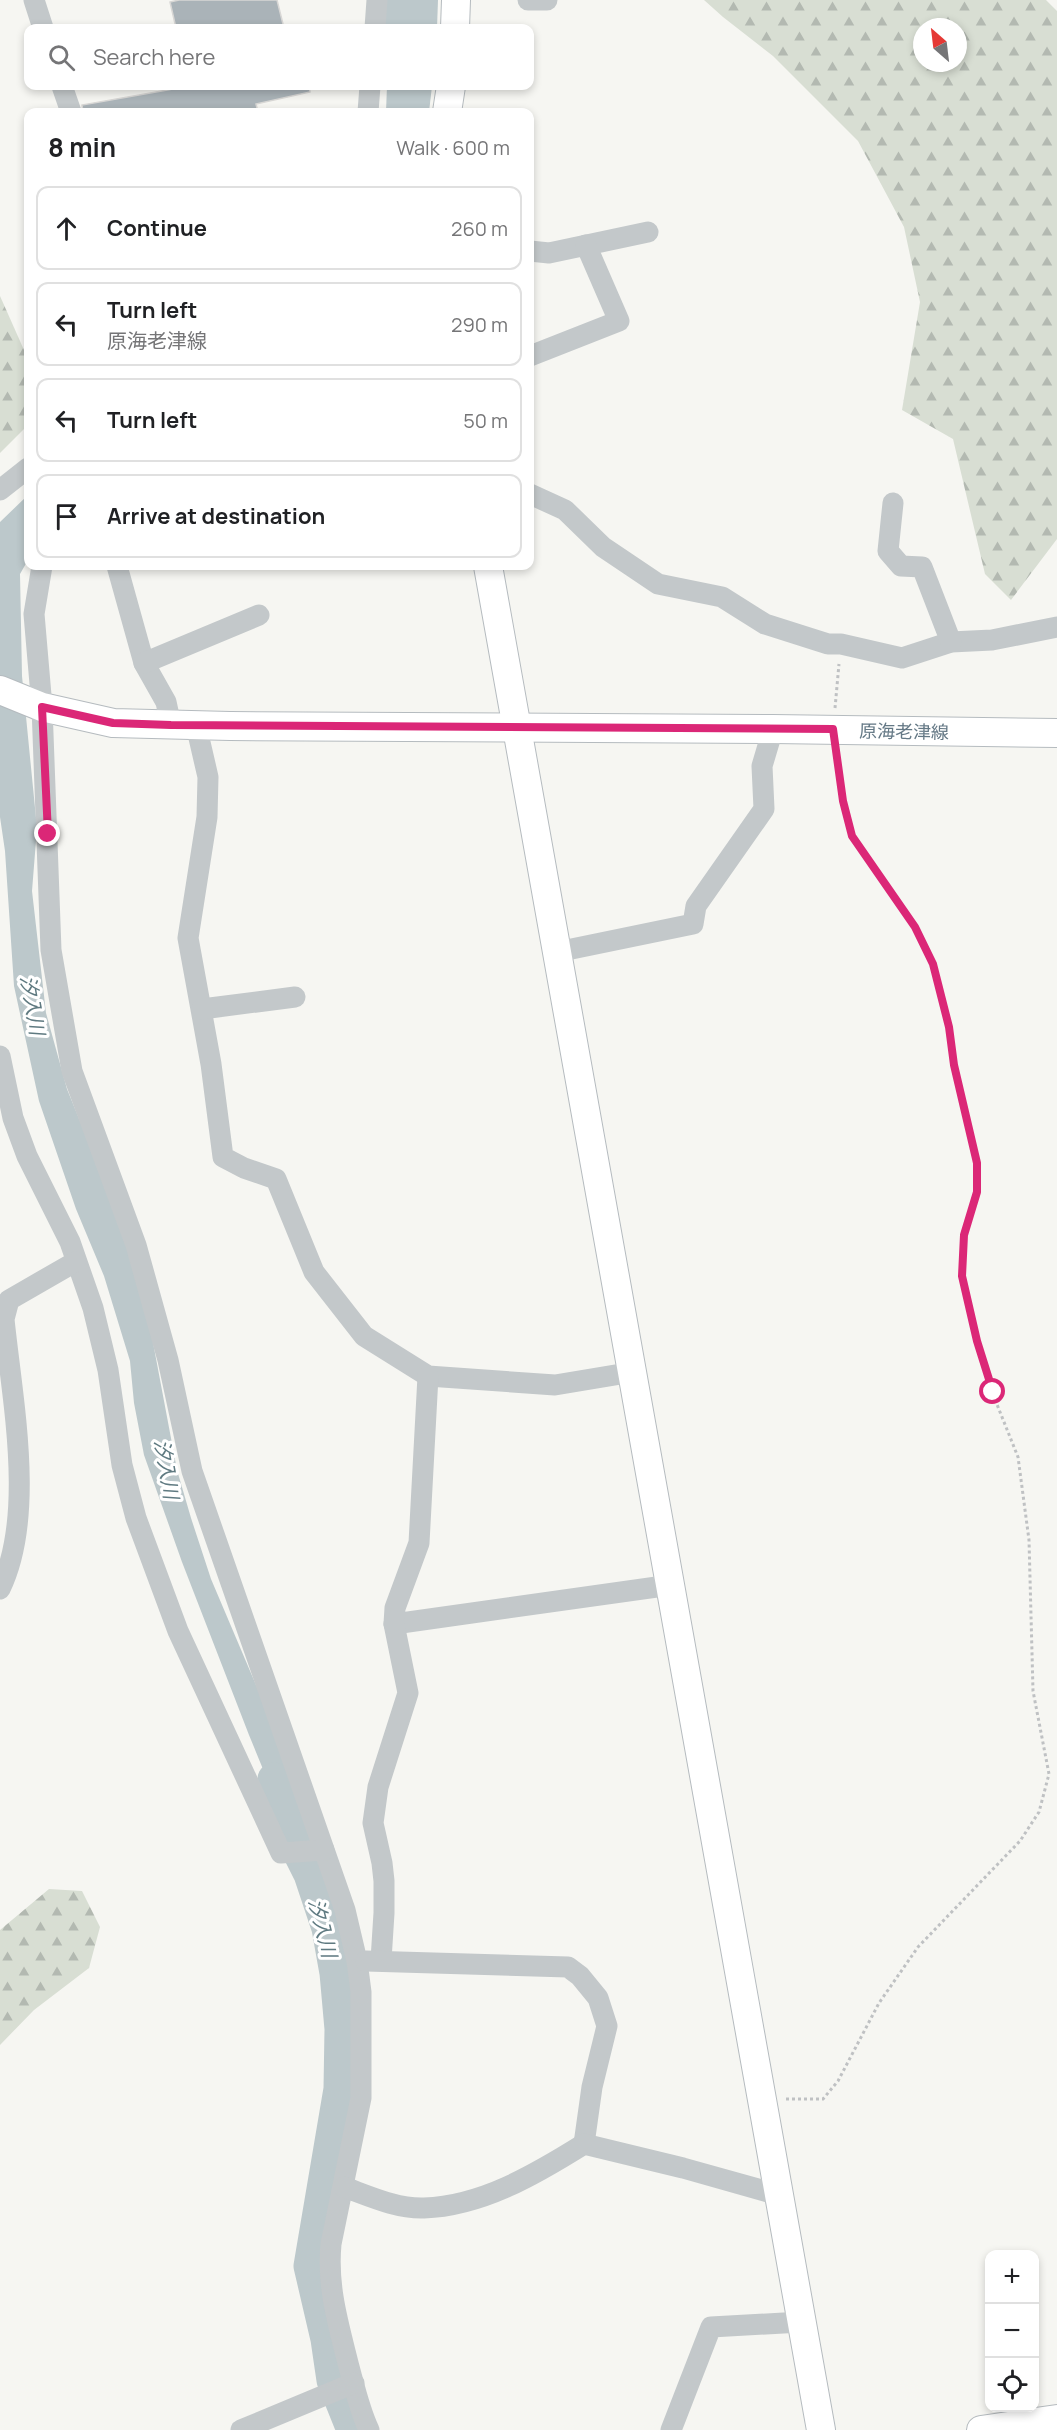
<!DOCTYPE html>
<meta charset="utf-8">
<style>
:root{--surface:#fff;--page:#f6f6f6;--text:#202124;--muted:#757577;--line:#e0e0e0}
body{margin:0;font-family:Manrope,"Noto Sans JP",sans-serif;background:var(--page);color:var(--text)}
.controls{position:absolute;right:18px;bottom:18px;display:grid;overflow:hidden;border-radius:12px;box-shadow:0 3px 9px #0003}
.controls button{width:54px;height:54px;display:grid;place-items:center;padding:0;border:0;border-bottom:2px solid var(--line);background:var(--surface);color:var(--text);font:30px sans-serif}
.compass{position:absolute;left:913px;top:18px;width:54px;height:54px;border-radius:50%;background:var(--surface);box-shadow:0 3px 9px #0003;rotate:332deg}
.stop{position:absolute;width:18px;height:18px;margin:-14px;border:4px solid #db2777;border-radius:50%;background:#fff}
.stop.end{background:#db2777;border-color:#fff;box-shadow:0 2px 6px #0008}
.list{margin:0;padding:0;list-style:none}
h2{display:flex;justify-content:space-between;align-items:center;height:78px;margin:0;padding:0 24px;font-size:26px}
h2 small{font-size:20px;font-weight:400;color:var(--muted)}
.list li{display:grid;grid-template-columns:39px 1fr auto;gap:18px;align-items:center;box-sizing:border-box;height:84px;margin:0 12px 12px;padding:0 12px;border:2px solid var(--line);border-radius:12px}
.list b{display:block;font-size:22px;white-space:nowrap}
.list p{margin:0;font-size:20px;white-space:nowrap;color:var(--muted)}
.list em{font-size:20px;font-style:normal;color:var(--muted)}
.icon{flex:none;width:33px;height:33px;fill:none;stroke:currentColor;stroke-width:2;stroke-linecap:round;stroke-linejoin:round}
.map{position:relative;flex:none;width:1057px;height:2430px;overflow:hidden}
.search{position:absolute;background:var(--surface);box-shadow:0 3px 9px #0003;left:24px;top:24px;width:510px;height:66px;display:flex;align-items:center;gap:15px;box-sizing:border-box;padding:0 21px;border-radius:12px;color:var(--muted);font-size:22px}
.panel{position:absolute;background:var(--surface);box-shadow:0 3px 9px #0003;left:24px;top:108px;width:510px;height:462px;border-radius:12px}
.map>svg:first-child{display:block}
</style>
<div class="map">
<svg width="1057" height="2430" viewBox="0 0 1057 2430">
<defs>
<pattern id="forest-firs" width="22" height="20" patternUnits="userSpaceOnUse" patternTransform="scale(1.5)"><rect width="22" height="20" fill="#d8ded3"/><path d="M5 1l3.5 6h-7zM16 11l3.5 6h-7z" fill="#b3b9b1"/></pattern>
</defs>
<rect width="100%" height="100%" fill="#f6f6f2"/>
<g fill="url(#forest-firs)" fill-rule="evenodd">
<path d="M704,0H1046L1057,11V539L1011,600L985,574L953,439L902,410L920,302L904,227L858,141L773,56L723,17ZM922,27H958V63H922Z"/>
<polygon points="0,296 28,359 28,425 0,453"/>
<polygon points="49,1889 82,1891 100,1927 89,1968 34,2010 0,2045 0,1930"/>
</g>
<g fill="#bcc8cb">
<polygon points="384,0 438,0 437,28 385,28"/>
<polygon points="387,86 432,86 429,112 386,112"/>
<polygon points="28,495 28,560 20,574 22,676 37,828 32,891 46,1013 67,1089 124,1230 148,1316 177,1470 191,1518 211,1579 262,1699 317,1843 302,1846 274,1796 249,1735 182,1562 144,1455 134,1403 130,1361 104,1276 76,1209 39,1101 14,986 5,851 0,817 0,522"/>
</g>
<g fill="none" stroke-linecap="round" stroke-linejoin="round">
<polyline stroke="#bcc8cb" stroke-width="33" points="274,1779 300,1854 310,1874 328,1928 336,1973 341,2029 340,2089 310,2266 327,2339 333,2380 353,2430"/>
</g>
<g fill="#aab3b8" stroke="#d8d7d5" stroke-width="1.5">
<polygon points="179,0 277,0 284,28 176,28 170,2"/>
<polygon points="190,86 309,86 310,92 256,104 258,112 236,112 235,109 217,112 83,112 82,105"/>
</g>
<g fill="none" stroke-linecap="round" stroke-linejoin="round">
<g stroke="#b5bbbf" stroke-width="30">
<g id="secondary">
<polyline points="455,28 456,0"/>
<polyline points="447,112 451,86"/>
<polyline points="488,566 821,2430"/>
<polyline points="0,690 42,707 113,723 230,726 773,729 1057,733"/>
<polyline points="981,2430 1057,2419"/>
</g>
</g>
<g stroke="#bfc1c3" stroke-width="3" stroke-dasharray="3 3" stroke-linecap="butt">
<polyline points="835,708 839,664"/>
<polyline points="786,2099 823,2099 838,2081 879,2003 918,1947 1020,1841 1039,1812 1049,1774 1033,1691 1029,1540 1018,1457 992,1392 977,1341 962,1276 965,1235 977,1192 977,1163 954,1065 949,1027 933,964 915,927 852,836 843,801 835,753"/>
</g>
<g stroke="#c3c8ca" stroke-width="21">
<polyline points="34,0 43,28"/>
<polyline points="528,0 547,0"/>
<polyline points="375,28 377,0"/>
<polyline points="62,86 71,112"/>
<polyline points="368,112 370,86"/>
<polyline points="530,251 549,253 648,232"/>
<polyline points="530,356 619,321 586,245"/>
<polyline points="0,490 28,468"/>
<polyline points="530,494 565,510 603,547 658,584 722,597 765,624 828,644 841,644 902,658 951,642 992,640 1057,627"/>
<polyline points="893,503 888,551 901,566 922,567 951,642"/>
<path d="M42,566L34,614L42,707L51,950L72,1071L136,1245L168,1360L192,1471L345,1910L357,1961L361,1992V2098L331,2244C327,2286 338,2323 348,2363C354,2385 359,2409 369,2430"/>
<polyline points="117,566 144,663 166,702 171,725"/>
<polyline points="144,663 259,615"/>
<polyline points="196,725 208,777 207,817 188,938 211,1064 223,1157 244,1168 276,1179 314,1272 364,1336 428,1376 555,1385 633,1372"/>
<polyline points="557,952 693,924 696,906 764,809 762,766 773,729"/>
<polyline points="202,1009 295,997"/>
<polyline points="0,1056 13,1118 27,1156 70,1242 93,1308 108,1370 122,1465 136,1518 178,1631 281,1853 324,1850"/>
<path d="M0,1589C36,1515 12,1399 4,1319L9,1300L75,1262"/>
<polyline points="394,1624 671,1585"/>
<polyline points="381,1960 384,1913 384,1881 382,1863 373,1823 378,1787 408,1693 394,1624 395,1608 419,1543 428,1376"/>
<polyline points="366,1961 568,1967 580,1976 598,1998 607,2026 592,2087 584,2144"/>
<path d="M344,2187C369,2196 397,2209 424,2208C482,2206 536,2174 584,2144L683,2168L779,2195"/>
<polyline points="241,2430 354,2383"/>
<polyline points="671,2430 711,2327 801,2322"/>
</g>
<use href="#secondary" stroke="#fff" stroke-width="28"/>
</g>
<g fill="none" stroke-linecap="round" stroke-linejoin="round">
<polyline stroke="#db2777" stroke-width="8" points="48,834 42,707 113,723 171,725 833,729 843,801 852,836 915,927 933,964 949,1027 954,1065 977,1163 977,1192 964,1235 962,1276 977,1341 993,1392"/>
</g>
<g text-anchor="middle" dominant-baseline="central" stroke-width="6" stroke-linejoin="round" paint-order="stroke">
<g font-size="18" fill="#647885" stroke="#fff">
<text transform="translate(904 731) rotate(1)">原海老津線</text>
</g>
<g font-size="20" font-style="italic" fill="#5f7a81" stroke="#fff">
<text transform="translate(33 1005) rotate(80)">汐入川</text>
<text transform="translate(167 1469) rotate(80)">汐入川</text>
<text transform="translate(323 1928) rotate(76)">汐入川</text>
</g>
</g>
</svg>
<div class="controls">
<button>+</button>
<button>−</button>
<button><svg class="icon" aria-label="locate" viewBox="0 0 24 24"><circle cx="12" cy="12" r="6"/><path d="M12 2v4M12 18v4M2 12h4M18 12h4"/></svg></button>
</div>
<svg class="compass" viewBox="-18 -18 36 36"><path d="M0-13l5 13h-10z" fill="#e53935"/><path d="M0 13l5-13h-10z" fill="#757577"/></svg>
<div class="stop" style="left:993px;top:1392px"></div>
<div class="stop end" style="left:48px;top:834px"></div>
<div class="search"><svg class="icon" aria-label="search" viewBox="0 0 24 24"><circle cx="10" cy="10" r="6"/><path d="M15 15l6 6"/></svg>Search here</div>
<section class="panel">
<h2>8 min<small>Walk · 600 m</small></h2>
<ul class="list">
<li><svg class="icon" aria-label="ahead" viewBox="0 0 24 24"><path d="M12 20V5M6 11l6-6 6 6"/></svg><div><b>Continue</b></div><em>260 m</em></li>
<li><svg class="icon" aria-label="left" viewBox="0 0 24 24"><path d="M17 20v-9H6M10 6l-5 5 5 5"/></svg><div><b>Turn left</b><p>原海老津線</p></div><em>290 m</em></li>
<li><svg class="icon" aria-label="left" viewBox="0 0 24 24"><path d="M17 20v-9H6M10 6l-5 5 5 5"/></svg><div><b>Turn left</b></div><em>50 m</em></li>
<li><svg class="icon" aria-label="arrive" viewBox="0 0 24 24"><path d="M6 21V4h12l-3 4 3 4H6"/></svg><div><b>Arrive at destination</b></div></li>
</ul>
</section>
</div>
